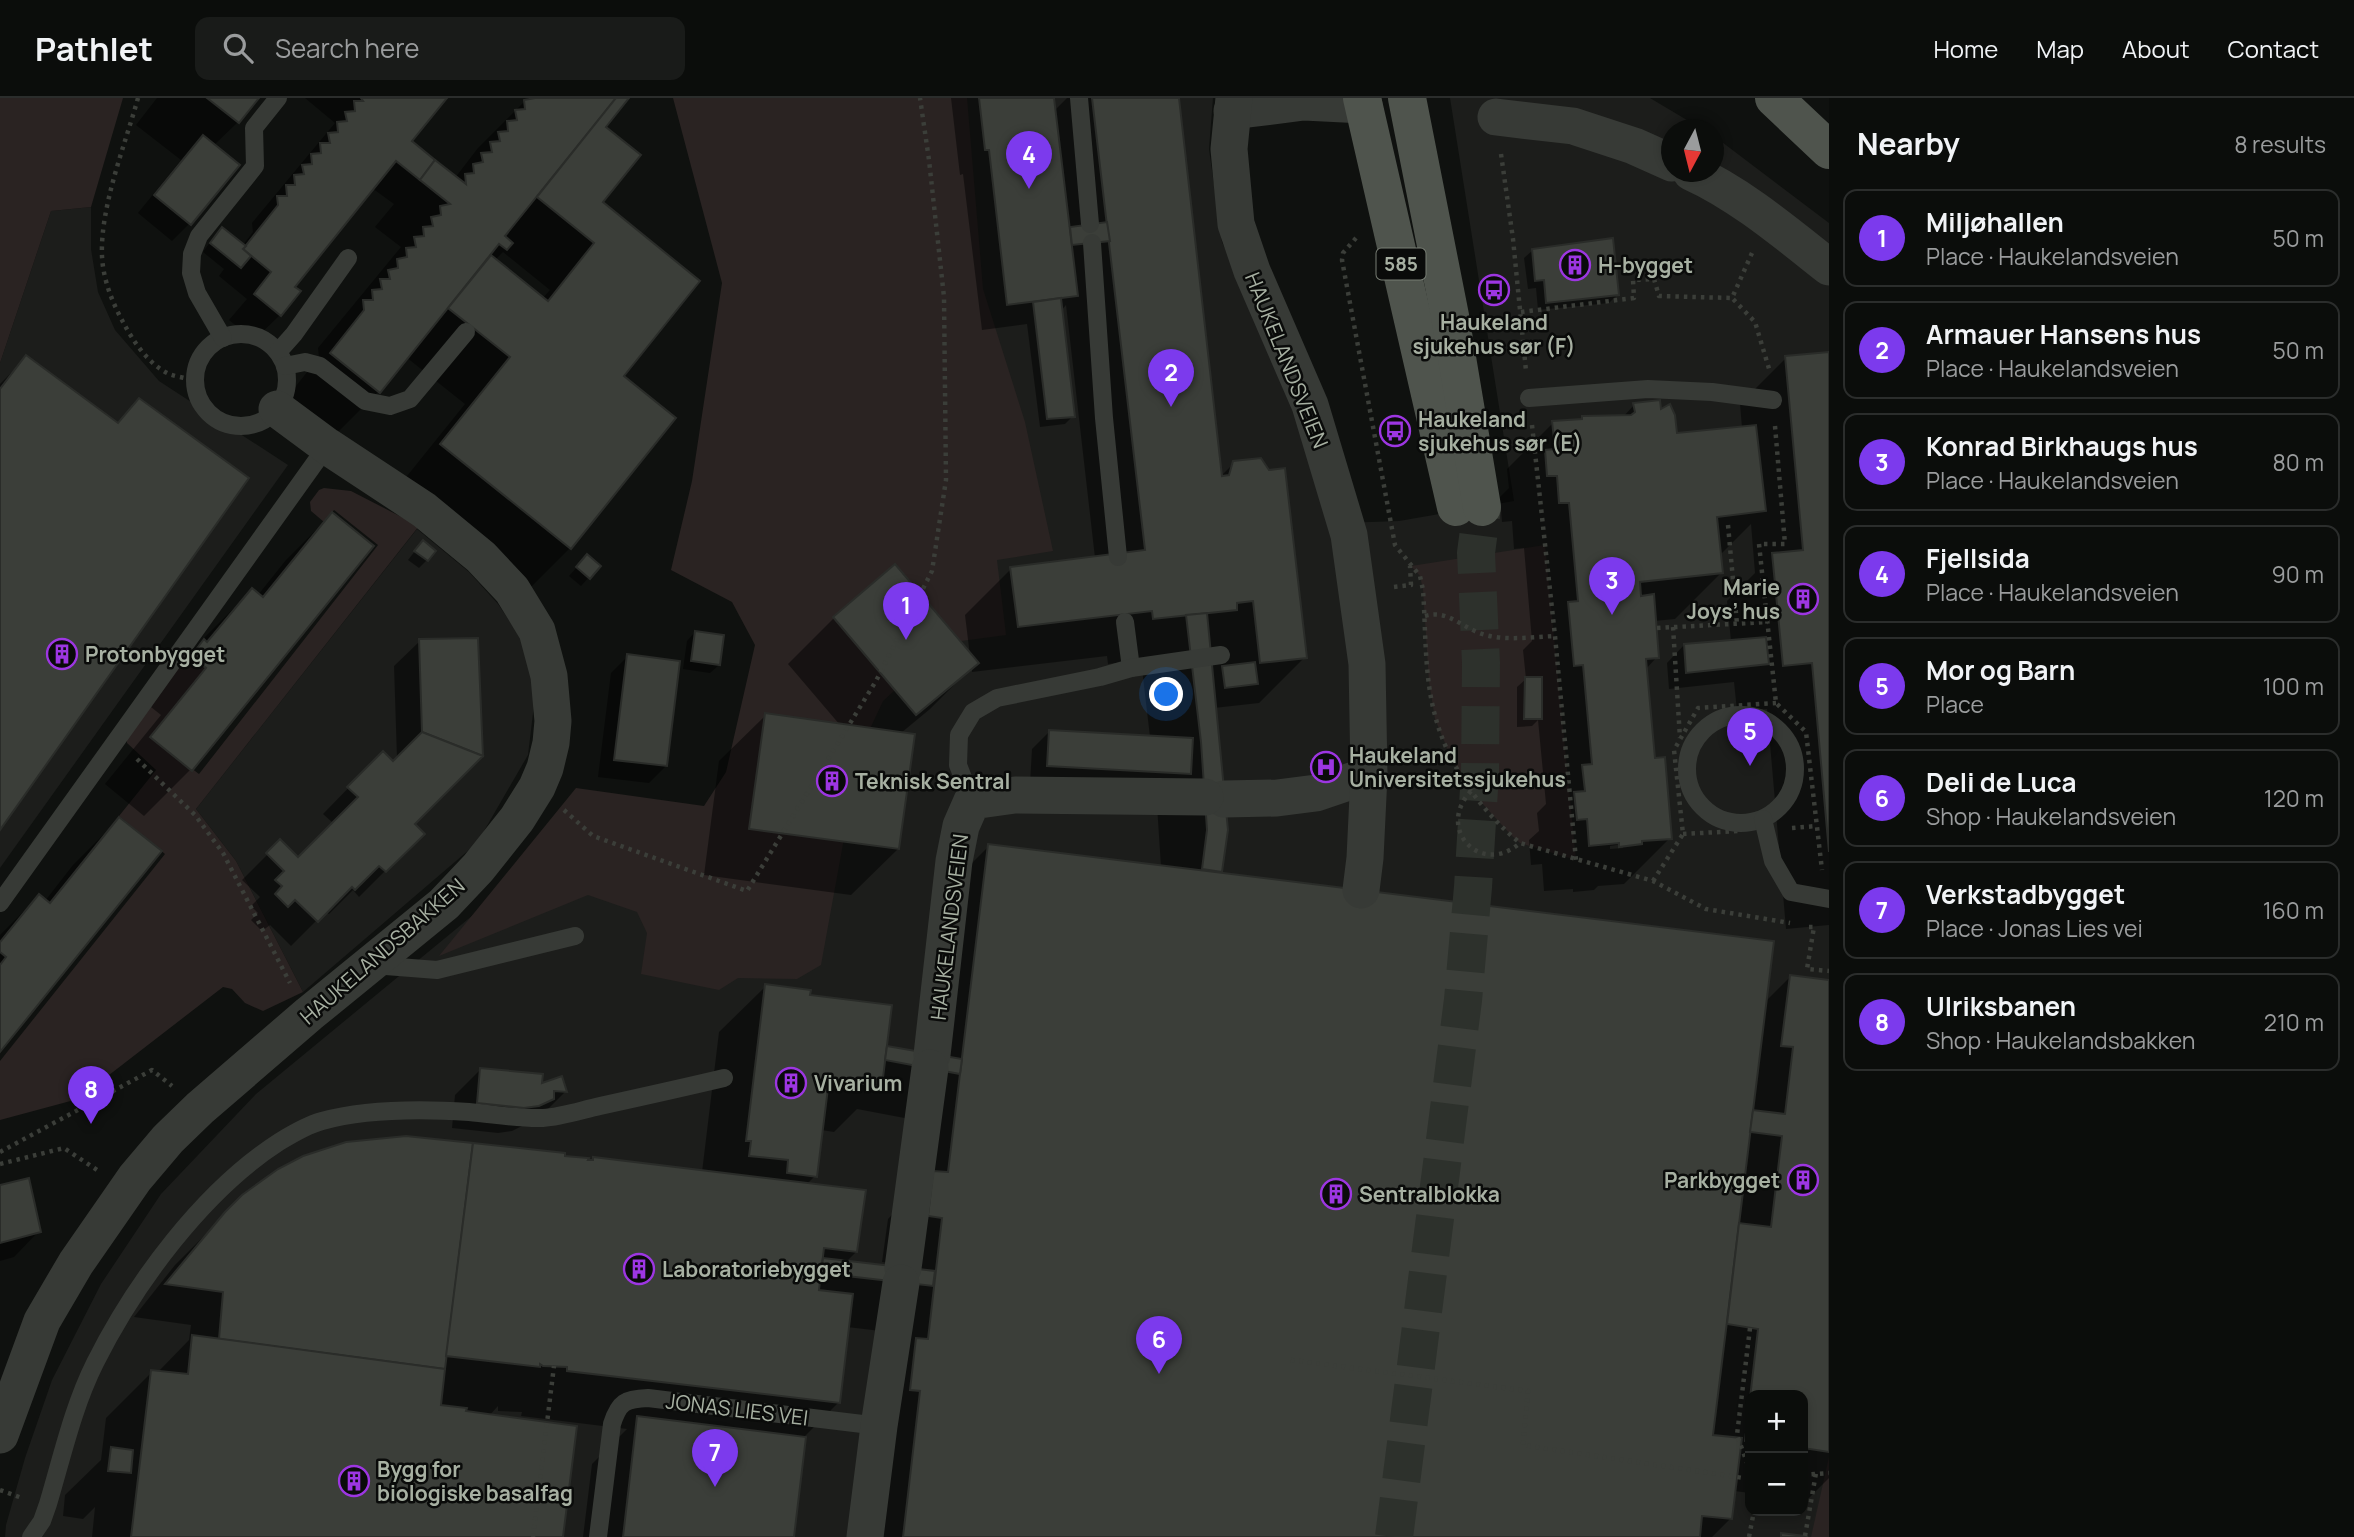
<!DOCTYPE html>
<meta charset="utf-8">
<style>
:root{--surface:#0b0d0b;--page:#191b19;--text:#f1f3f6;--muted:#9a9c9d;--line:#2b2d2c;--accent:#7c3aed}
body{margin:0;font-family:Manrope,sans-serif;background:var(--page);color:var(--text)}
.controls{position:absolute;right:21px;bottom:21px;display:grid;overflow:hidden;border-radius:14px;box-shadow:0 4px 10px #0003}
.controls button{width:63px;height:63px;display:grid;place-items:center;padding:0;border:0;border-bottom:2px solid var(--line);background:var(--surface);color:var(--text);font:35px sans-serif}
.compass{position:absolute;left:1661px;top:21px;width:63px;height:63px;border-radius:50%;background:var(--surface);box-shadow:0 4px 10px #0003;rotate:187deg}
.you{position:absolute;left:1167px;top:597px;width:24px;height:24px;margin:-18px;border:5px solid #fff;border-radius:50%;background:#1a73e8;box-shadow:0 0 0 10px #1a73e833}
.badge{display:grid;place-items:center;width:46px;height:46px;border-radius:50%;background:var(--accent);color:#fff;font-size:23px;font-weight:700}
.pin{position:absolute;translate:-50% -58px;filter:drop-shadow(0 2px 4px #0008)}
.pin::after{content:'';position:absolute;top:37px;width:24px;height:21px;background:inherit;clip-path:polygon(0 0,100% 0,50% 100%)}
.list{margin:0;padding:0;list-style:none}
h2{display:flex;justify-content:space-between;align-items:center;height:91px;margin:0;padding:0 28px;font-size:30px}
h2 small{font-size:23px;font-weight:400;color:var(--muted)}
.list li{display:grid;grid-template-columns:46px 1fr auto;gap:21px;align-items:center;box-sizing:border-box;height:98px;margin:0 14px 14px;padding:0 14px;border:2px solid var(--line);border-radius:14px}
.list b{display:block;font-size:26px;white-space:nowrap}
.list p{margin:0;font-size:23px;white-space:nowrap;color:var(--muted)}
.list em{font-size:23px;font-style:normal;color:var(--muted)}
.icon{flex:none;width:38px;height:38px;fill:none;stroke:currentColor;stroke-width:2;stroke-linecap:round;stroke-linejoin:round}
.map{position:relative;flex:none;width:1829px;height:1439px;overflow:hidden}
header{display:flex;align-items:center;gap:42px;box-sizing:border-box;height:98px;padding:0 35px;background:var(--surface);border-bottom:2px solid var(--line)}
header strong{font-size:33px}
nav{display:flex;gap:38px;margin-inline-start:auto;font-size:24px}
.search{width:490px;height:63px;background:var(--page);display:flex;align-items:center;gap:18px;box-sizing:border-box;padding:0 24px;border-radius:14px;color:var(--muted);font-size:26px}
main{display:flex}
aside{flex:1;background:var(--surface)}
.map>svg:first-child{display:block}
</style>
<header>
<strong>Pathlet</strong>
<div class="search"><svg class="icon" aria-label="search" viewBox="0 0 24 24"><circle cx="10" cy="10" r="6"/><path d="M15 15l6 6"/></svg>Search here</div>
<nav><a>Home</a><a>Map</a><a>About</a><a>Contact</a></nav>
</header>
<main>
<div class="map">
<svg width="1829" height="1439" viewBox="0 0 1829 1439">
<rect width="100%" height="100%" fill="#0f110f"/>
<g fill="#1c1d1b" fill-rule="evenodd">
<path d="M940,0H1213L1209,51L1222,144L1279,264L1342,425L1399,423L1514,403L1450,0H1650L1702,31L1672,32V74H1714V38L1829,125V1439H5L6,1427L25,1360L52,1282L101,1186L161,1096L256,996L513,784L747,793ZM1750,1297H1803V1413H1750Z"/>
<polygon points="91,109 91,151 98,194 115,232 159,283 288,367 0,770 0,265 51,113"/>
<polygon points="417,431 469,474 498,506 529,552 534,607 528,657 477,745 303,894 236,763 196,711"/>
</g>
<g fill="#2a2322">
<polygon points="0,0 123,0 91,109 51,113 0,265"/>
<polygon points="673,0 967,0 983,191 1025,324 1053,453 997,462 1006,537 946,545 883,603 860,652 821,867 797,881 738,880 719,892 641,876 647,835 637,814 588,797 439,858 576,690 704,708 726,674 755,547 732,504 671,472 692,383 722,185"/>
<polygon points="324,390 351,393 419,428 196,711 236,763 303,894 263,913 245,905 232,891 223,889 78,1001 0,1022 0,963 165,756 119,718 156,672 127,645 127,633 188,553 208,570 153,641 199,676 378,447 334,412 324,424 311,413 310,404 319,392"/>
<polygon points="1545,447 1576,762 1520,745 1511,737 1471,693 1452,662 1435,621 1429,584 1423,492 1420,478 1411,468"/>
<polygon points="1829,1359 1829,1439 1811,1439"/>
</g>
<g fill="#0007" fill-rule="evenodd">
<polygon points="157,0 256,0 238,24 213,48 237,67 189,126 172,143 138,115 181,62 136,27"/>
<path d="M305,0H445L410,44L455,80L478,50L528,0H626L603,29L600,104L622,278L570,450L524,496L395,393L465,306L406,259L378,294L332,340L285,302L319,259L318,250L401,149L375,129L394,106L372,90L293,189L280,217L254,242L229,222L247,201L219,178L224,171L203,154L214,139L243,147L253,134L252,125L335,25ZM503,154L550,192L542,201L495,162Z"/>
<path d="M951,0H1052L1054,13L1067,0H1177L1220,379L1234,365L1305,559L1259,605L1214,610L1226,732L1220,777L1764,905L1791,878L1829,884V1380L1807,1402L1803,1401V1297H1750V1395L1734,1393L1730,1421L1712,1439H863L889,1234L847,1229L838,1305L805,1338L793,1439H583L592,1366L627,1331L521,1318L522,1314L498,1313V1308L489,1318L562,1439H92L95,1409L83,1421L63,1418L65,1397L101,1362L106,1320L152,1274L157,1275L189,1242L191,1227L134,1219L175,1167L243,1099L563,1060L590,1064L594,1061L702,1074L719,934L766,888L809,899L885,949L923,956L943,794L989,748L1161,769L1156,692L1030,685L1032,651L1049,634L1150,639L1141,562L1108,566L1107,558L972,574V569L930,611L901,635L898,751L851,797L704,777L719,663L766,617L840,627L788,566L834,520L970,558L965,517L1011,471L1095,460L1066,207L1061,213L1073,318L1065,326L1040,329L1027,226L982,232L963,76L960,77ZM857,1011L915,1022L905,1103L888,1121L882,1164L897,1166V1171L845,1165L856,1154L807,1086L815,1078L821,1032L834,1034Z"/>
<polygon points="1533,152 1617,197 1609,205 1538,212 1536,190 1528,191 1524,160"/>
<path d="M1829,256V827L1786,831L1767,611L1737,613L1734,584L1669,591L1667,565L1684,547L1731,543L1727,503L1755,475L1751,426L1719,458L1721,475L1675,521L1654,523L1657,559L1645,572L1653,662L1670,740L1624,786L1598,788L1594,792L1573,794V791L1544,793L1542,766L1531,767L1529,742L1539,733L1537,715L1546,706L1538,622L1532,628L1517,629V589L1526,581L1523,552L1532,543L1524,450L1514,451L1512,423L1502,424L1500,399L1509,390L1507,371L1553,325L1580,323L1582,320L1623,319L1634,307L1660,313L1676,337L1742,330L1740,306L1786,260ZM1623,746V750L1610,751V748Z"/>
<polygon points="26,260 116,326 139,302 0,729 0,286"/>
<polygon points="332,416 372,449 190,672 144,718 105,686 161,617 146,605 206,538 252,492 258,497 286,462"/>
<polygon points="415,453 427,462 419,470 408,462"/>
<polygon points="579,467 599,468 581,488 569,478"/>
<polygon points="695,534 719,567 710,575 683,571 687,543"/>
<polygon points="476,541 413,726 422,736 359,799 353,792 329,816 325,814 291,848 270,827 262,833 251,822 258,815 251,808 260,799 242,782 280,744 298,761 333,725 323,716 358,680 393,665 397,661 394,568 420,543"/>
<polygon points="628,558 666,668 649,685 598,679 611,575"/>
<polygon points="119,721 0,951 0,837 39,798 45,803 73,767"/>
<polygon points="481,971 540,987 565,994 540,1019 512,1033 498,1035 452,1030 455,997"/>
<polygon points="0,1089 39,1133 14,1159 0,1163"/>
</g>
<g fill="#3b3e39" stroke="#2a2c29" stroke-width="2">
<polygon points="207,0 259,0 239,25"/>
<polygon points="361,0 447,0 412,43 435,62 420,82 396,63 295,189 301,193 281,218 254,196 271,174 243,151 278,107 277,98 287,98 286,87 295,87 294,77 304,76 302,67 312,66 311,56 321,55 320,45 330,45 328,35 338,34 337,24 347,23 345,14 355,13 354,3 363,3"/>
<polygon points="535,0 616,0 505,138 513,145 507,152 499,146 380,295 330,255 364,212 363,202 373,202 372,192 382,191 380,181 390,181 388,172 398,170 397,161 407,159 406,150 416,149 414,139 424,138 423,129 433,128 431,119 441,117 440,108 450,106 420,82 435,62 466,86 465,76 474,75 473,66 483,64 481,55 492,54 490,44 500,43 498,34 508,33 507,23 517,22 515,12 525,11 524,2"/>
<polygon points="616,0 629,0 606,29 641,57 603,104 700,183 624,278 676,320 571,451 440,346 510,259 448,210 491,157 548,203 594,145 537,99"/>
<polygon points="979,0 1054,0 1078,198 1007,207 989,52 985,52"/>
<polygon points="1092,0 1179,0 1222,378 1229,377 1233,363 1261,360 1269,372 1285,370 1307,560 1260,565 1253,503 1237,505 1237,512 1153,521 1152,513 1018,529 1010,469 1145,452"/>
<polygon points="203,37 240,67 191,127 154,97"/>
<polygon points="1107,124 1110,143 1072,147 1070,129"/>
<polygon points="222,129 246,148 243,151 251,158 241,170 210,145"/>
<polygon points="1613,140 1619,197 1546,205 1544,182 1535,183 1532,151"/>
<polygon points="1061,200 1075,319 1047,321 1033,204"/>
<polygon points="1829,254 1829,754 1812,565 1783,568 1772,455 1803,452 1785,258"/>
<polygon points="26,257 118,325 139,300 249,380 0,732 0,291"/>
<polygon points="1660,302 1661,311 1670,306 1675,317 1677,335 1756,327 1766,413 1717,419 1723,475 1640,484 1641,498 1654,496 1659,560 1646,561 1655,660 1665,659 1672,741 1642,743 1642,746 1619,749 1619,745 1589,748 1587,721 1577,722 1574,694 1585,693 1582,667 1592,666 1583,567 1574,568 1568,504 1578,503 1569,405 1559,405 1557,378 1547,378 1545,352 1555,351 1552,323 1582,321 1582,318 1631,317 1635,314 1633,305"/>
<polygon points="332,414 374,448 192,673 150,639 206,570 191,558 204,541 207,544 252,490 263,499"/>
<polygon points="423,442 436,453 428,463 414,453"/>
<polygon points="587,456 601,468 590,481 576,469"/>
<polygon points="895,466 979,565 916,617 833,519"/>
<polygon points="1207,515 1228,732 1222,774 1202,771 1207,732 1201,644 1186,517"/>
<polygon points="695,533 724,537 720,567 691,563"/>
<polygon points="1766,539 1769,566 1686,575 1684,546"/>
<polygon points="478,540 483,658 422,634 419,541"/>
<polygon points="627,556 680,563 667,668 614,662"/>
<polygon points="1255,564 1258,586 1225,590 1222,568"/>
<polygon points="1525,579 1542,579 1542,621 1524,621"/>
<polygon points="765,615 915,636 899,751 749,731"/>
<polygon points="1049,632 1193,640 1191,676 1047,668"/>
<polygon points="422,634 483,658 415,726 425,736 386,774 379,768 355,792 352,789 318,824 295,802 288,809 275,796 282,788 275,782 284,773 266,755 280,741 298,759 358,699 347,689 383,653 393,663"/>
<polygon points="119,719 162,753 0,954 0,867 6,859 0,854 0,844 39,796 50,805"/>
<polygon points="988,746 1774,843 1713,1337 1742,1340 1732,1421 1702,1418 1700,1439 903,1439 920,1293 910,1292 916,1240 928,1241 942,1120 928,1118 933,1073 948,1074"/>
<polygon points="1790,877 1829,882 1829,1354 1803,1350 1803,1297 1750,1297 1750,1344 1745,1343 1758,1231 1727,1226 1739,1125 1771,1129 1782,1038 1750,1034 1753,1012 1785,1016 1793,949 1781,948"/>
<polygon points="765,886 811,892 810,897 892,907 882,988 829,982 817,1079 787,1075 788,1062 749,1058 751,1043 746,1043"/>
<polygon points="887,948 962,961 960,976 885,962"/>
<polygon points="480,970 543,976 542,985 562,978 567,994 554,993 554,1001 539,1008 524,1010 477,1005"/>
<polygon points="406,1038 473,1045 445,1271 219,1241 223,1194 165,1186 225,1114 242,1097 278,1071 303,1058 346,1044"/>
<polygon points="473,1045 565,1055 565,1058 589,1060 588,1062 593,1062 593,1059 866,1092 857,1154 824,1150 819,1192 853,1196 840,1305 567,1273 567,1269 543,1268 540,1266 540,1269 446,1258"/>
<polygon points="29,1080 41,1134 0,1145 0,1087"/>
<polygon points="823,1160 935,1173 933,1188 821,1175"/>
<polygon points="192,1237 445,1271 441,1307 467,1310 466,1313 577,1328 563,1439 131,1439 151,1272 188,1276"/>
<polygon points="637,1318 806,1339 794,1439 623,1439"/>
<polygon points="111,1349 133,1352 131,1375 108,1373"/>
<polygon points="1781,1435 1805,1438 1808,1439 1781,1439"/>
</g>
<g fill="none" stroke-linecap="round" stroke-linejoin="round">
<polyline stroke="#2d312c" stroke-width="38" stroke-dasharray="38 19" stroke-linecap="butt" points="1394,1439 1463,902 1473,789 1480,675 1481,565 1476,455 1482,409"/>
<g stroke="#3b3e39" stroke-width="4.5" stroke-dasharray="3.5 5" stroke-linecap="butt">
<path d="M138,0C125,47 100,109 102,158C103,181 112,204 123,224C133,243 149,267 169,276C177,279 187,280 195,283"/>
<polyline points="1501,56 1513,141 1526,273"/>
<path d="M1356,140L1343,155L1342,162L1395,447L1420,478L1423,492C1426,534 1424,580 1436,621C1449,669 1482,714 1520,745L1653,783L1706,811L1790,825"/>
<polyline points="1752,155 1732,200 1755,224 1770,274"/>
<polyline points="1521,214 1634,200 1633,182 1654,181 1659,198 1732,200"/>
<polyline points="1532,327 1555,538 1576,762"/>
<polyline points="1775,328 1785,446 1759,446 1776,605 1806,634 1822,772"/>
<polyline points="1728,427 1737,526"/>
<polyline points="1394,489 1411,487 1410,468"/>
<path d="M1425,518C1446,512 1458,526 1477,534C1500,544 1530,539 1555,538"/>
<polyline points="1673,529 1680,640"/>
<polyline points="1657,530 1768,524"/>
<polyline points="137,661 195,717 223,755 290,885"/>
<path d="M1471,693C1435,731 1481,779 1520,745"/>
<polyline points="564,712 593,738 747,793 876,583 932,473 946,382 944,199 929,62 920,0"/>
<polyline points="1792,730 1817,728"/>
<polyline points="1683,736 1738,733"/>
<polyline points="1653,783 1683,736 1674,652 1698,610 1776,605"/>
<polyline points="1809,829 1814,829 1807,871 1829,873"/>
<polyline points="0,1054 152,972 172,988"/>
<polyline points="0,1066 64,1050 97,1072"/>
<polyline points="1750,1230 1737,1337 1750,1373"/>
<polyline points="1291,1262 1528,1293 1523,1347 1750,1381"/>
<polyline points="1803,1377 1829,1375"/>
<polyline points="0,1392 22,1400"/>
<polyline points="1805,1438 1816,1375"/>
<polyline points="533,1439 554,1268"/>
<polyline points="1749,1439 1754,1413"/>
</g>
<g stroke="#373a36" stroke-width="18">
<polyline points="1079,0 1090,126"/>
<polyline points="1092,145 1104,320 1118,459"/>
<circle cx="241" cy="282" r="46"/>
<polyline points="223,240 197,195 191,175 192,156 199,138 255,68 254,30 278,0"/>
<polyline points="278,254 294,236 348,160"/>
<polyline points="285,268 305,264 320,268 365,303 390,308 410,301 466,234"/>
<polyline points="1529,300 1648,291 1712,294 1773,302"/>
<polyline points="1125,524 1131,570"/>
<circle cx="1741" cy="671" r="54"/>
<polyline points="972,703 958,667 959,637 973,614 997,600 1100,579 1131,570 1221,557"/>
<polyline points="1763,721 1773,763 1791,794 1829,801"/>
<polyline points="0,805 327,348"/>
<polyline points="373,867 437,872 575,838"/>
<path d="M31,1439L42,1423L48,1406C62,1359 73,1309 95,1265C135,1185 203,1093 279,1044C292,1036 307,1027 322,1023C366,1011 423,1011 469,1014C493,1016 519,1021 543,1020C561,1019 582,1012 600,1008C641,999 682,990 724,980"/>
<path d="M598,1439L612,1326C619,1304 625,1301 648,1300L879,1328"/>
</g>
<g stroke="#373a36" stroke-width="37">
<polyline points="1232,13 1304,4 1364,7"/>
<polyline points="1496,19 1573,28 1634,48 1672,65"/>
<path d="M1691,74C1740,96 1787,136 1829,169"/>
<polyline points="1224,701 1277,700 1316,695 1369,677 1367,566 1349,437 1310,307 1252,173 1236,126 1229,51 1234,0"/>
<polyline points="1361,792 1365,760 1369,677"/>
<polyline points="932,957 954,763 961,728 972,703 1015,697 1205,699"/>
<polyline points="903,1170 930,970"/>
<polyline points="0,1337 42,1223 76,1165 135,1080 168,1041 200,1010 309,916 444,806 478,770 517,721 537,689 545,670 551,645 553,623 549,578 537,533 512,492 481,459 424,412 327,348 277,311"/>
<polyline points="865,1439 879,1328 901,1185"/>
</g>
<g stroke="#4f544d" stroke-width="38">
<polyline points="1362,0 1456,409"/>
<polyline points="1407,0 1450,218 1482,409"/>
<polyline points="1774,0 1829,52"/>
</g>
</g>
<defs>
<g id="building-ring" transform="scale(1.575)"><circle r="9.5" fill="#0a0b0a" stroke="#9d36e2" stroke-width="1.5"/><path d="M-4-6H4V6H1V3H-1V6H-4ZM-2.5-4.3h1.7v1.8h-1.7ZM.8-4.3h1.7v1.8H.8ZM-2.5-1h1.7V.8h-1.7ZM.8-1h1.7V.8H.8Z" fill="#9d36e2"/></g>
<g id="bus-ring" transform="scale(1.575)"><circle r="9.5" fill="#0a0b0a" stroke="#9d36e2" stroke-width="1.5"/><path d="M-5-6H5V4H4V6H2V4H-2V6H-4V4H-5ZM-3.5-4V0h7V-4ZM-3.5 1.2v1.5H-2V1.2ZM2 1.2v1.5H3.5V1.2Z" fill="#9d36e2"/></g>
<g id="hospital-ring" transform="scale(1.575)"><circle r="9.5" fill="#0a0b0a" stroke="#9d36e2" stroke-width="1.5"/><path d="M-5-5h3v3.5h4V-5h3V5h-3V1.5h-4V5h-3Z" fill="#9d36e2"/></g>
</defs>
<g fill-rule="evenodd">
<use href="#building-ring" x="1575" y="167"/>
<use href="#bus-ring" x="1494" y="192"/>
<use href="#bus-ring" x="1395" y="333"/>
<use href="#building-ring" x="1803" y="501"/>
<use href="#building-ring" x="62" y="556"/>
<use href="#hospital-ring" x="1326" y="669"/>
<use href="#building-ring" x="832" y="683"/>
<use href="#building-ring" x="791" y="985"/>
<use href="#building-ring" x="1803" y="1082"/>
<use href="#building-ring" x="1336" y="1096"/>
<use href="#building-ring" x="639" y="1171"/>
<use href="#building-ring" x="354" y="1383"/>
</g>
<g text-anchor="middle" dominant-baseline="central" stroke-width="5" stroke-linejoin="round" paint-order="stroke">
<rect fill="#0a0b0a" stroke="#787e74" stroke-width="2" x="1376.5" y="150.5" width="49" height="31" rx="5"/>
<g font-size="19" font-weight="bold" fill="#a7b0a2">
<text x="1401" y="166">585</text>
</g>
<g font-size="21" font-weight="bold" fill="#a7b0a2" stroke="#0a0b0a" text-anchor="start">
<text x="1598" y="167">H-bygget</text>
<text x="1494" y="224" text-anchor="middle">Haukeland<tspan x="1494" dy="24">sjukehus sør (F)</tspan></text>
<text x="1418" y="321">Haukeland<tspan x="1418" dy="24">sjukehus sør (E)</tspan></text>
<text x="1780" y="489" text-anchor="end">Marie<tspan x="1780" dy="24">Joys’ hus</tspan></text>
<text x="85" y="556">Protonbygget</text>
<text x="1349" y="657">Haukeland<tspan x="1349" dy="24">Universitetssjukehus</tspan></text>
<text x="855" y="683">Teknisk Sentral</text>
<text x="814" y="985">Vivarium</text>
<text x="1780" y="1082" text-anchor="end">Parkbygget</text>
<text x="1359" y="1096">Sentralblokka</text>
<text x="662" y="1171">Laboratoriebygget</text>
<text x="377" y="1371">Bygg for<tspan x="377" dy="24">biologiske basalfag</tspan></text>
</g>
<g font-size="21" fill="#a7b0a2" stroke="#0a0b0a">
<text transform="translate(1287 262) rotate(68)">HAUKELANDSVEIEN</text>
<text transform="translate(949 829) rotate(-83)">HAUKELANDSVEIEN</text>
<text transform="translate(382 853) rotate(-41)">HAUKELANDSBAKKEN</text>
<text transform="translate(737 1311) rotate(7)">JONAS LIES VEI</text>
</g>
</g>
</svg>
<div class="controls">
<button>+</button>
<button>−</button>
</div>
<svg class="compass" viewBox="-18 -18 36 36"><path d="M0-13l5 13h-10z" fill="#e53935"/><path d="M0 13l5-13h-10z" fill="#9a9c9d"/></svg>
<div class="you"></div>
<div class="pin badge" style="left:906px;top:542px">1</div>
<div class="pin badge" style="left:1171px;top:309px">2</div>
<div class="pin badge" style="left:1612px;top:517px">3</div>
<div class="pin badge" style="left:1029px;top:91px">4</div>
<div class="pin badge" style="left:1750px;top:668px">5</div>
<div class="pin badge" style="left:1159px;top:1276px">6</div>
<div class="pin badge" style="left:715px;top:1389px">7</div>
<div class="pin badge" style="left:91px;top:1026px">8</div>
</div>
<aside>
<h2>Nearby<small>8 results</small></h2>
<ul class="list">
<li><span class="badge">1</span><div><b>Miljøhallen</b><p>Place · Haukelandsveien</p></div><em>50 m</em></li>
<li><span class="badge">2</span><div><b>Armauer Hansens hus</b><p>Place · Haukelandsveien</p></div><em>50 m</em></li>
<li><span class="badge">3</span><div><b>Konrad Birkhaugs hus</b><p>Place · Haukelandsveien</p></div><em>80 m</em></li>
<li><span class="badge">4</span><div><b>Fjellsida</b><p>Place · Haukelandsveien</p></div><em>90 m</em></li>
<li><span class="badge">5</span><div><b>Mor og Barn</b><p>Place</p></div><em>100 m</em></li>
<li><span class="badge">6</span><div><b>Deli de Luca</b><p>Shop · Haukelandsveien</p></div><em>120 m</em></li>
<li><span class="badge">7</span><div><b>Verkstadbygget</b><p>Place · Jonas Lies vei</p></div><em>160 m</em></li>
<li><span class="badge">8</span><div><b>Ulriksbanen</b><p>Shop · Haukelandsbakken</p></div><em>210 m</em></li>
</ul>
</aside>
</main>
